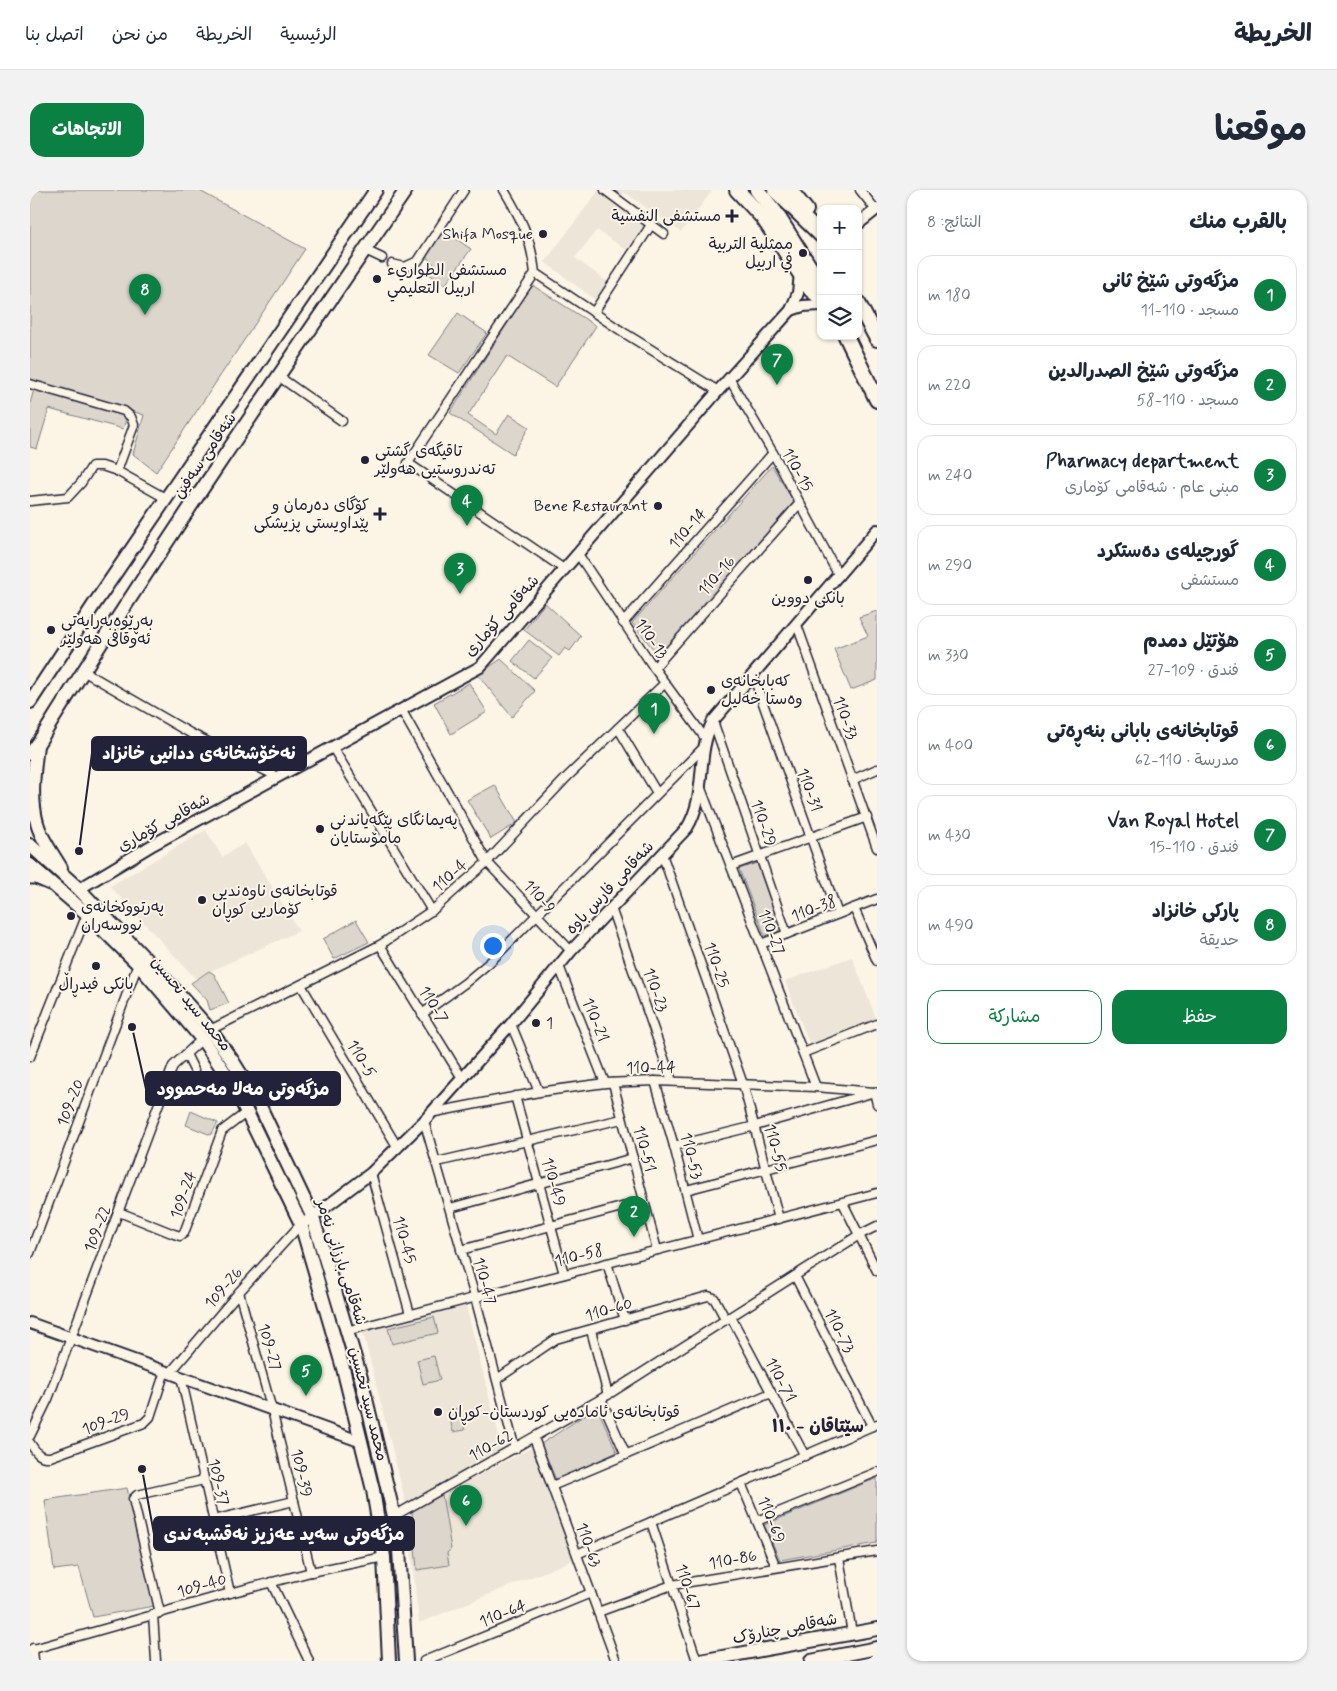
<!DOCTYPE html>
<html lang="ar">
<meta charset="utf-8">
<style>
:root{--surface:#fff;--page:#f2f2f3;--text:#1f2937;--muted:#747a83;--line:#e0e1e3;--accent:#0b8043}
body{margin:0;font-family:Mynerve,"Playpen Sans Arabic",sans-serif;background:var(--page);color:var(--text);direction:rtl}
.controls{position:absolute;right:15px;top:15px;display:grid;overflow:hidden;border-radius:10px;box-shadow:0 1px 4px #0004}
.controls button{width:45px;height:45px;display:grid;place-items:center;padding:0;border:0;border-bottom:1px solid var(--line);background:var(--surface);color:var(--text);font:25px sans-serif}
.you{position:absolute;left:462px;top:755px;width:18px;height:18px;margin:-12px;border:4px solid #fff;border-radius:50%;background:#1a73e8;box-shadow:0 0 0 8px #1a73e833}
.badge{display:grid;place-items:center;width:32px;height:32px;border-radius:50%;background:var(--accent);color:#fff;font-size:16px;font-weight:700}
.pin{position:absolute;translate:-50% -41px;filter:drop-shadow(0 1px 2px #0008)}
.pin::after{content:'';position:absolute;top:26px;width:18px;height:15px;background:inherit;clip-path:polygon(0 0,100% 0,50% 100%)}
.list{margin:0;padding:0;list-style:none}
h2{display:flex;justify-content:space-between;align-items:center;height:65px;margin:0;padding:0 20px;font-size:21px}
h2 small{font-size:16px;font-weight:400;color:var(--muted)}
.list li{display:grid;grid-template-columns:32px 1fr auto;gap:15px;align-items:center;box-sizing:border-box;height:80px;margin:0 10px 10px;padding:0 10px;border:1px solid var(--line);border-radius:15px}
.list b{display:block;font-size:19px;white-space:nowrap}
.list p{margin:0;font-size:16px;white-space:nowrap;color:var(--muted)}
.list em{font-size:16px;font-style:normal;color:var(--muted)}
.actions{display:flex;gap:10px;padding:15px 20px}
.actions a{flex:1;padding:11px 0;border:1px solid var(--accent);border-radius:15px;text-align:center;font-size:18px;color:var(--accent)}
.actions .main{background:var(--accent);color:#fff}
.icon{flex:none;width:28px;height:28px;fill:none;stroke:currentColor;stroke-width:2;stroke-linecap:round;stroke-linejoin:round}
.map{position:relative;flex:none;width:847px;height:1471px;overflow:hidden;direction:ltr;border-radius:15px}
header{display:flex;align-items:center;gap:30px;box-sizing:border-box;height:70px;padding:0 25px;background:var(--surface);border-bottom:1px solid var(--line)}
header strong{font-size:24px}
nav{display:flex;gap:28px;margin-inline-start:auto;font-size:18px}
.intro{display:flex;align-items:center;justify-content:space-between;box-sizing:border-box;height:120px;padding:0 30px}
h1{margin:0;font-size:35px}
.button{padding:12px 22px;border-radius:15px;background:var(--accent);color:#fff;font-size:18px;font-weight:700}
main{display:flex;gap:30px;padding:0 30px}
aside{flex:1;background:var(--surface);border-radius:15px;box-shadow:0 1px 4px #0004}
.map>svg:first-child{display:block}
</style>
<header>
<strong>الخريطة</strong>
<nav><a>الرئيسية</a><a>الخريطة</a><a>من نحن</a><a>اتصل بنا</a></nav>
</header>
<div class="intro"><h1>موقعنا</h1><a class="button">الاتجاهات</a></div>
<main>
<aside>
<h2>بالقرب منك<small>النتائج: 8</small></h2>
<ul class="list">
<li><span class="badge">1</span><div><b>مزگەوتی شێخ ثانی</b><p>مسجد · 110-11</p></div><em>180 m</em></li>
<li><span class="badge">2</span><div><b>مزگەوتی شێخ الصدرالدين</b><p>مسجد · 110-58</p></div><em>220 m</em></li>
<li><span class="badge">3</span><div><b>Pharmacy department</b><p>مبنى عام · شەقامی کۆماری</p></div><em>240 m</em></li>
<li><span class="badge">4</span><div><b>گورچیله‌ی ده‌ستكرد</b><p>مستشفى</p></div><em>290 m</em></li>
<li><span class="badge">5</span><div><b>هۆتێل دمدم</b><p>فندق · 109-27</p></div><em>330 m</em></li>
<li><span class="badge">6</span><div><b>قوتابخانەی بابانی بنەڕەتی</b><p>مدرسة · 110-62</p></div><em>400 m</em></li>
<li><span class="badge">7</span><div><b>Van Royal Hotel</b><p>فندق · 110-15</p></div><em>430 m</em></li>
<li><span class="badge">8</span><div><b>پارکی خانزاد</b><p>حديقة</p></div><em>490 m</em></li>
</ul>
<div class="actions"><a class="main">حفظ</a><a>مشاركة</a></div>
</aside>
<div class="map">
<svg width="847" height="1471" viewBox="0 0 847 1471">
<rect width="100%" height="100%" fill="#fcf5e5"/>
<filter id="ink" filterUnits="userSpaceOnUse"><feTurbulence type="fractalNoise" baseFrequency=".02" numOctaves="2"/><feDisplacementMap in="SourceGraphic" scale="10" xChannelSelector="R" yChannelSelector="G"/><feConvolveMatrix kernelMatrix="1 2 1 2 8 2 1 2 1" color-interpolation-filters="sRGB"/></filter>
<g filter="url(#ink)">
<g fill="#ece5d8">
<polygon points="567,0 681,0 682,1 651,42 594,2 586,14 615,34 596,60 567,40 545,68 579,93 567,111 515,72 568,1"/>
<polygon points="176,640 192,667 215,653 269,741 165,788 80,696"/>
<polygon points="822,767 847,831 781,858 755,791"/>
<polygon points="436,1116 472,1258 376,1314 333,1142"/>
<polygon points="503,1257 543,1370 389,1433 377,1323"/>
</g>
<g fill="#dcd6cc" stroke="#7f7c84">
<polygon points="0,0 168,0 275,59 126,282 103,264 114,225 99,220 93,239 19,219 7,259 0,257 0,214 5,195 0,191"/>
<polygon points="413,40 441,59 415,95 399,84 404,74 394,65"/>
<polygon points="502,95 566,136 525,197 477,166 438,225 466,244 479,224 499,237 483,264 420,223"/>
<polygon points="428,123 457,143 429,183 399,165"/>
<polygon points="742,276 764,312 629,466 602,433"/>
<polygon points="515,413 551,446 540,461 535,458 529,466 494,440"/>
<polygon points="847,421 847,490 821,500 804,459 838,446 829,427"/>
<polygon points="499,450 522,468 504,488 482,471"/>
<polygon points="471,469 505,501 482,527 448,485"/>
<polygon points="439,493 457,522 421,544 404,513"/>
<polygon points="465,595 487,633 461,649 437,610"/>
<polygon points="727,673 751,740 735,746 709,679"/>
<polygon points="326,730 339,752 304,769 293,749"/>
<polygon points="179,781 184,784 199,813 180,820 177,810 161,793"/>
<polygon points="161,921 188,933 181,945 156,935"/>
<polygon points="404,1127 408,1143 362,1154 358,1138"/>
<polygon points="404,1166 410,1190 393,1194 387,1170"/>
<polygon points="567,1217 587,1262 526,1290 511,1254"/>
<polygon points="429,1218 435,1240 423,1242 418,1220"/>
<polygon points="847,1288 847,1353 750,1370 734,1335"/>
<polygon points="97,1298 124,1416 63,1427 49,1377 24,1380 15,1310"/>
<polygon points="412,1305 421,1359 417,1363 419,1375 387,1380 382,1321"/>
</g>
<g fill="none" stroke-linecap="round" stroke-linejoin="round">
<g stroke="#22223b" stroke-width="11">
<g id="minor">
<path d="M474,0C492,30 501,48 505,83L596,144L688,201"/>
<polyline points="575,0 634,44"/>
<polyline points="830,0 846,20"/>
<polyline points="335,60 352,68"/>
<polyline points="362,74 375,77 388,71 434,0"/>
<polyline points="505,83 378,273 534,379"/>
<polyline points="564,122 621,35"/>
<polyline points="248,186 312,231"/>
<polyline points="699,188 743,263 809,386"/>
<polyline points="0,194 94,221 101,227 104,235 87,281 137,309"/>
<polyline points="0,311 38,307 51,293 62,276 72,276 87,281"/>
<polyline points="548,364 624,478 675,548"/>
<polyline points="593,433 743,263"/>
<polyline points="767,435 847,658"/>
<polyline points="624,478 770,313"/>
<polyline points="53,481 160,543 248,587"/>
<polyline points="723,485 808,724"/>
<polyline points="372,521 457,672 541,761"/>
<polyline points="683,531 757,744"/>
<polyline points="588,538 627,603"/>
<polyline points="303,558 402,721"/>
<polyline points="822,590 847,579"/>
<polyline points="670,596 786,897"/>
<polyline points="632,664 713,894 749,1029"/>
<polyline points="701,676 837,627"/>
<polyline points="581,718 642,891"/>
<polyline points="824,718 847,771"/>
<polyline points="731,754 847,709"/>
<polyline points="350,755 432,888"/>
<polyline points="529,776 575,893"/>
<polyline points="271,795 368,958"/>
<polyline points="392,824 435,793 460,772 674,557"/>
<polyline points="481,834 509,902"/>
<polyline points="180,840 350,755 404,719 457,672 537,587 635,493"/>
<polyline points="773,863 847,834"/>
<polyline points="156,864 164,880"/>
<polyline points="0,867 57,724"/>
<polyline points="625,891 644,956 668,1050"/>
<polyline points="583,893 627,1060"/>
<polyline points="844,902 847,914"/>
<polyline points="485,906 534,1084"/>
<polyline points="400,923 509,902 575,893 625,891 786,897 844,902"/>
<polyline points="394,931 445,1107 485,1259"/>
<polyline points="644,956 725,936 838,904"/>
<polyline points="407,972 592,929"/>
<polyline points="341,983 380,1124"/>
<polyline points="656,1000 847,950"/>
<polyline points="813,1013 847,1081"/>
<polyline points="420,1018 603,968"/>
<polyline points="89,1022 144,1044 150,1046 154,1043 192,941 217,922"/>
<polyline points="431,1060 614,1011"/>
<polyline points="0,1063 108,774"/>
<polyline points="577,1073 595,1130"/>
<polyline points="765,1086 842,1236"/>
<polyline points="209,1102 242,1220 281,1382"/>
<polyline points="701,1127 775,1266"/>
<polyline points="561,1140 578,1205"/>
<polyline points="316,1141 847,1003"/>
<polyline points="140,1183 209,1102 271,1034"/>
<polyline points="151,1187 200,1403"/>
<polyline points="467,1189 526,1149 678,1106 684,1108 696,1130"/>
<polyline points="571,1209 596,1265"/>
<polyline points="0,1246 18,1209 143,876 172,849"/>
<polyline points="504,1248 586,1471"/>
<path d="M0,1253C6,1262 9,1268 20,1267L114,1233L120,1227L135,1181"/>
<polyline points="711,1293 746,1377"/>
<polyline points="522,1296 741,1203"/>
<polyline points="364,1326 571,1209 829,1045 847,1036"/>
<polyline points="183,1330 264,1311"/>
<polyline points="727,1331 847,1282"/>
<polyline points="621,1332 667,1471"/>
<polyline points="547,1364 847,1234"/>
<polyline points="809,1368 822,1443"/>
<polyline points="241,1392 279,1471"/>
<polyline points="568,1422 642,1395 847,1361"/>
<polyline points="130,1423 103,1309 107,1305 174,1290"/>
<polyline points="123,1424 126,1471"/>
<polyline points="3,1458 4,1471"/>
<polyline points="0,1460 200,1403 281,1382 354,1367"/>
<polyline points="394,1471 561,1403"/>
</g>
</g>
<g stroke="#22223b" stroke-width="14">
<g id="tertiary">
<polyline points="828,34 847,19"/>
<polyline points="761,120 773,116 791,115"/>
<polyline points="49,699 124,654 450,477 688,201 761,120 768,103 770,83"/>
<path d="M277,1031L341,983L394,931L481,834L541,761L657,638C678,603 665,566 683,531L847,340"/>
<polyline points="0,1133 332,1252"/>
</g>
</g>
<g stroke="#22223b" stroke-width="15">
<polyline id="secondary" points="0,688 6,688 20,694"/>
</g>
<g stroke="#22223b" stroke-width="16">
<g id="primary">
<polyline points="0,512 65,413 346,0"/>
<path d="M7,555C4,581 0,608 7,633C11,649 23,664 31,678"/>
<path d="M0,564L7,555C124,366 250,183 376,0"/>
<polyline points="0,655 49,699 143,798 180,840 202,870 227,910 283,1028 331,1188 364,1326 369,1360 376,1471"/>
<polyline points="0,675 57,724 108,774 172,849 204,896 271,1034 313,1178 343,1300 354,1367 359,1471"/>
<polyline points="670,1471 847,1439"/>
<polyline points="781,1471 847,1458"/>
</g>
</g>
<g stroke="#22223b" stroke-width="18">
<g id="trunk">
<polyline points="707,0 733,28 781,100 791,108"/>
<polyline points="727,0 745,22 791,95"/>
<polyline points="745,0 791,45"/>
<polyline points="760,0 776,20"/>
<polyline points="828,113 847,149"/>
<polyline points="816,146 847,210"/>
</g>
</g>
<use href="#minor" stroke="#fcf5e5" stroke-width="8"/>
<use href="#tertiary" stroke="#fcf5e5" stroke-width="10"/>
<use href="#secondary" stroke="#fcf5e5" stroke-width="11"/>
<use href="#primary" stroke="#fcf5e5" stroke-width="12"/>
<use href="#trunk" stroke="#fcf5e5" stroke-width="14"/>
</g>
</g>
<g fill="#22223b" stroke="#fcf5e5" stroke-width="2">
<path d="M699.5 18.5h5v5h5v5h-5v5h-5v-5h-5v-5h5z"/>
<circle cx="513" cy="44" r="5"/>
<circle cx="773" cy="63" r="5"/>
<circle cx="347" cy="89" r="5"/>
<circle cx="335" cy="270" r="5"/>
<circle cx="628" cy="316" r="5"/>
<path d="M347.5 316.5h5v5h5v5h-5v5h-5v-5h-5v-5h5z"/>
<circle cx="778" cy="390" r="5"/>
<circle cx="21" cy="440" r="5"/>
<circle cx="681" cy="500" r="5"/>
<circle cx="290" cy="639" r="5"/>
<circle cx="172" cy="710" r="5"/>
<circle cx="41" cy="726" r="5"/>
<circle cx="66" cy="776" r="5"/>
<circle cx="506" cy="833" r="5"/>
<circle cx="408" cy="1222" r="5"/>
</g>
<g text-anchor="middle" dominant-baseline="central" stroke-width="4" stroke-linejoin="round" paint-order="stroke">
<g font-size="16" fill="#22223b" stroke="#fcf5e5" text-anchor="start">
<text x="691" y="26" text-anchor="end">مستشفى النفسية</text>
<text x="503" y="44" text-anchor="end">Shifa Mosque</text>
<text x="763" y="54" text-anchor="end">ممثلية التربية<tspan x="763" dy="18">في اربيل</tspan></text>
<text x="357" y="80">مستشفى الطواريء<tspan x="357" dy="18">اربيل التعليمي</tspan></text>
<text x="345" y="261">تاقیگەی گشتی<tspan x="345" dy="18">تەندروستیی ھەولێر</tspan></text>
<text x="339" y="315" text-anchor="end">کۆگای دەرمان و<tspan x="339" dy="18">پێداویستی پزیشکی</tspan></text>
<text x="618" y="316" text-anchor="end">Bene Restaurant</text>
<text x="778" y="408" text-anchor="middle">بانکی دووین</text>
<text x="31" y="431">بەڕێوەبەرایەتی<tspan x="31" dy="18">ئەوقافی هەولێر</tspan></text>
<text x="691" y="491">کەبابخانەی<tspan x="691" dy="18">وەستا خەلیل</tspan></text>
<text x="300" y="630">پەیمانگای پێگەیاندنی<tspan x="300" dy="18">مامۆستایان</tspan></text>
<text x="182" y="701">قوتابخانەی ناوەندیی<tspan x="182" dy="18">کۆماریی کوڕان</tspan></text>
<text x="51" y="717">پەرتووکخانەی<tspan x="51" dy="18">نووسەران</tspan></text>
<text x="66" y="794" text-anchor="middle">بانکی فیدڕاڵ</text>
<text x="516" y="833">1</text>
<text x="418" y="1222">قوتابخانەی ئامادەیی کوردستان-کوڕان</text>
</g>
<g font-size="16" fill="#22223b" stroke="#fcf5e5">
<text transform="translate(175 266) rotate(-56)">شەقامی سەفین</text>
<text transform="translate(767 280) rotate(61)">110-15</text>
<text transform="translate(658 339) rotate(-49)">110-14</text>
<text transform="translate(687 386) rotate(-49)">110-16</text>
<text transform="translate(472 426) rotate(-48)">شەقامی کۆماری</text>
<text transform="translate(621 449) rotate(55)">110-13</text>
<text transform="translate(815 528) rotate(70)">110-33</text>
<text transform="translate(779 600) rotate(70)">110-31</text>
<text transform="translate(134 633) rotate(-29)">شەقامی کۆماری</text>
<text transform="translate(733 633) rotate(71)">110-29</text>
<text transform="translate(420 686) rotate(-42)">110-4</text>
<text transform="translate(580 698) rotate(-47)">شەقامی فارس باوە</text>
<text transform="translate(509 707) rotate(47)">110-9</text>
<text transform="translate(784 719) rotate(-21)">110-38</text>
<text transform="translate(741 742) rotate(69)">110-27</text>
<text transform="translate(686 775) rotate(71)">110-25</text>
<text transform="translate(625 800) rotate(71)">110-23</text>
<text transform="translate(161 814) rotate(51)">محمد سید تحسین</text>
<text transform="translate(403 815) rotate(58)">110-7</text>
<text transform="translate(565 830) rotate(68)">110-21</text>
<text transform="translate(331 869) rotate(59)">110-5</text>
<text transform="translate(621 878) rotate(-1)">110-44</text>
<text transform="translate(41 913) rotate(-69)">109-20</text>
<text transform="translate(745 958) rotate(75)">110-55</text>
<text transform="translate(614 959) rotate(75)">110-51</text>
<text transform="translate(661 966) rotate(75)">110-53</text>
<text transform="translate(523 992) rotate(74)">110-49</text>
<text transform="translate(154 1005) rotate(-70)">109-24</text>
<text transform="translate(68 1039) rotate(-69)">109-22</text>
<text transform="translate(374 1050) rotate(74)">110-45</text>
<text transform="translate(549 1066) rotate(-14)">110-58</text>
<text transform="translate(311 1072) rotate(72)">شەقامی بارزانی نەمر</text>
<text transform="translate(454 1091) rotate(74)">110-47</text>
<text transform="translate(194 1098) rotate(-49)">109-26</text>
<text transform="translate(579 1120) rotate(-16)">110-60</text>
<text transform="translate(809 1141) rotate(63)">110-73</text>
<text transform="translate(239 1157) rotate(74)">109-27</text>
<text transform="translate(750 1190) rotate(62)">110-71</text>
<text transform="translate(338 1214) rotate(76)">محمد سید تحسین</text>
<text transform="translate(76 1232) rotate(-20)">109-29</text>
<text transform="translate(461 1256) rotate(-29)">110-62</text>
<text transform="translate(271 1283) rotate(77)">109-39</text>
<text transform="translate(188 1292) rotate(77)">109-37</text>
<text transform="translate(741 1330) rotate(68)">110-69</text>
<text transform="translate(558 1355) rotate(70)">110-63</text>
<text transform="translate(703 1370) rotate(-10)">110-86</text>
<text transform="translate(172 1396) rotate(-16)">109-40</text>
<text transform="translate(657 1397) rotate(72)">110-67</text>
<text transform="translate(473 1424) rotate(-22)">110-64</text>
<text transform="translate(755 1439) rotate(-11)">شەقامی چنارۆک</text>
</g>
<g font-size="18" font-weight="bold" fill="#22223b" stroke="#fcf5e5">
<text x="788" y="1237">سێتاقان - ١١٠</text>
</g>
</g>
<path fill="none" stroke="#22223b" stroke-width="2" d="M49 661L62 563M102 837L116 899M112 1279L124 1344"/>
<g fill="#22223b" stroke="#fcf5e5" stroke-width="2">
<circle cx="49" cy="661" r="5"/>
<circle cx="102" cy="837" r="5"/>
<circle cx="112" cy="1279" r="5"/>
</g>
<g fill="#22223b" stroke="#22223b" stroke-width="2">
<rect x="62" y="547" width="214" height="33" rx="5"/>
<rect x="116" y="882" width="194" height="33" rx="5"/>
<rect x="124" y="1327" width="260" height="33" rx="5"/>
</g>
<g font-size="18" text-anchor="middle" font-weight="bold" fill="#fff">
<text x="169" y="569">نەخۆشخانەی ددانیی خانزاد</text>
<text x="213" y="905">مزگەوتی مەلا مەحموود</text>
<text x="254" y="1350">مزگەوتی سەید عەزیز نەقشبەندی</text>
</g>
</svg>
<div class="controls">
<button>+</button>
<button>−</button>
<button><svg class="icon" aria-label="layers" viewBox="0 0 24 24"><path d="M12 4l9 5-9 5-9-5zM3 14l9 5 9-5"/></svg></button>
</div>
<div class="you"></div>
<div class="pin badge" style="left:624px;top:544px">1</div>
<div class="pin badge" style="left:604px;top:1047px">2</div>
<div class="pin badge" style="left:430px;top:404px">3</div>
<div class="pin badge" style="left:437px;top:336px">4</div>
<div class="pin badge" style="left:276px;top:1206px">5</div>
<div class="pin badge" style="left:436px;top:1336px">6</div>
<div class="pin badge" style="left:747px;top:195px">7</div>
<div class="pin badge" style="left:115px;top:125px">8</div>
</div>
</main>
